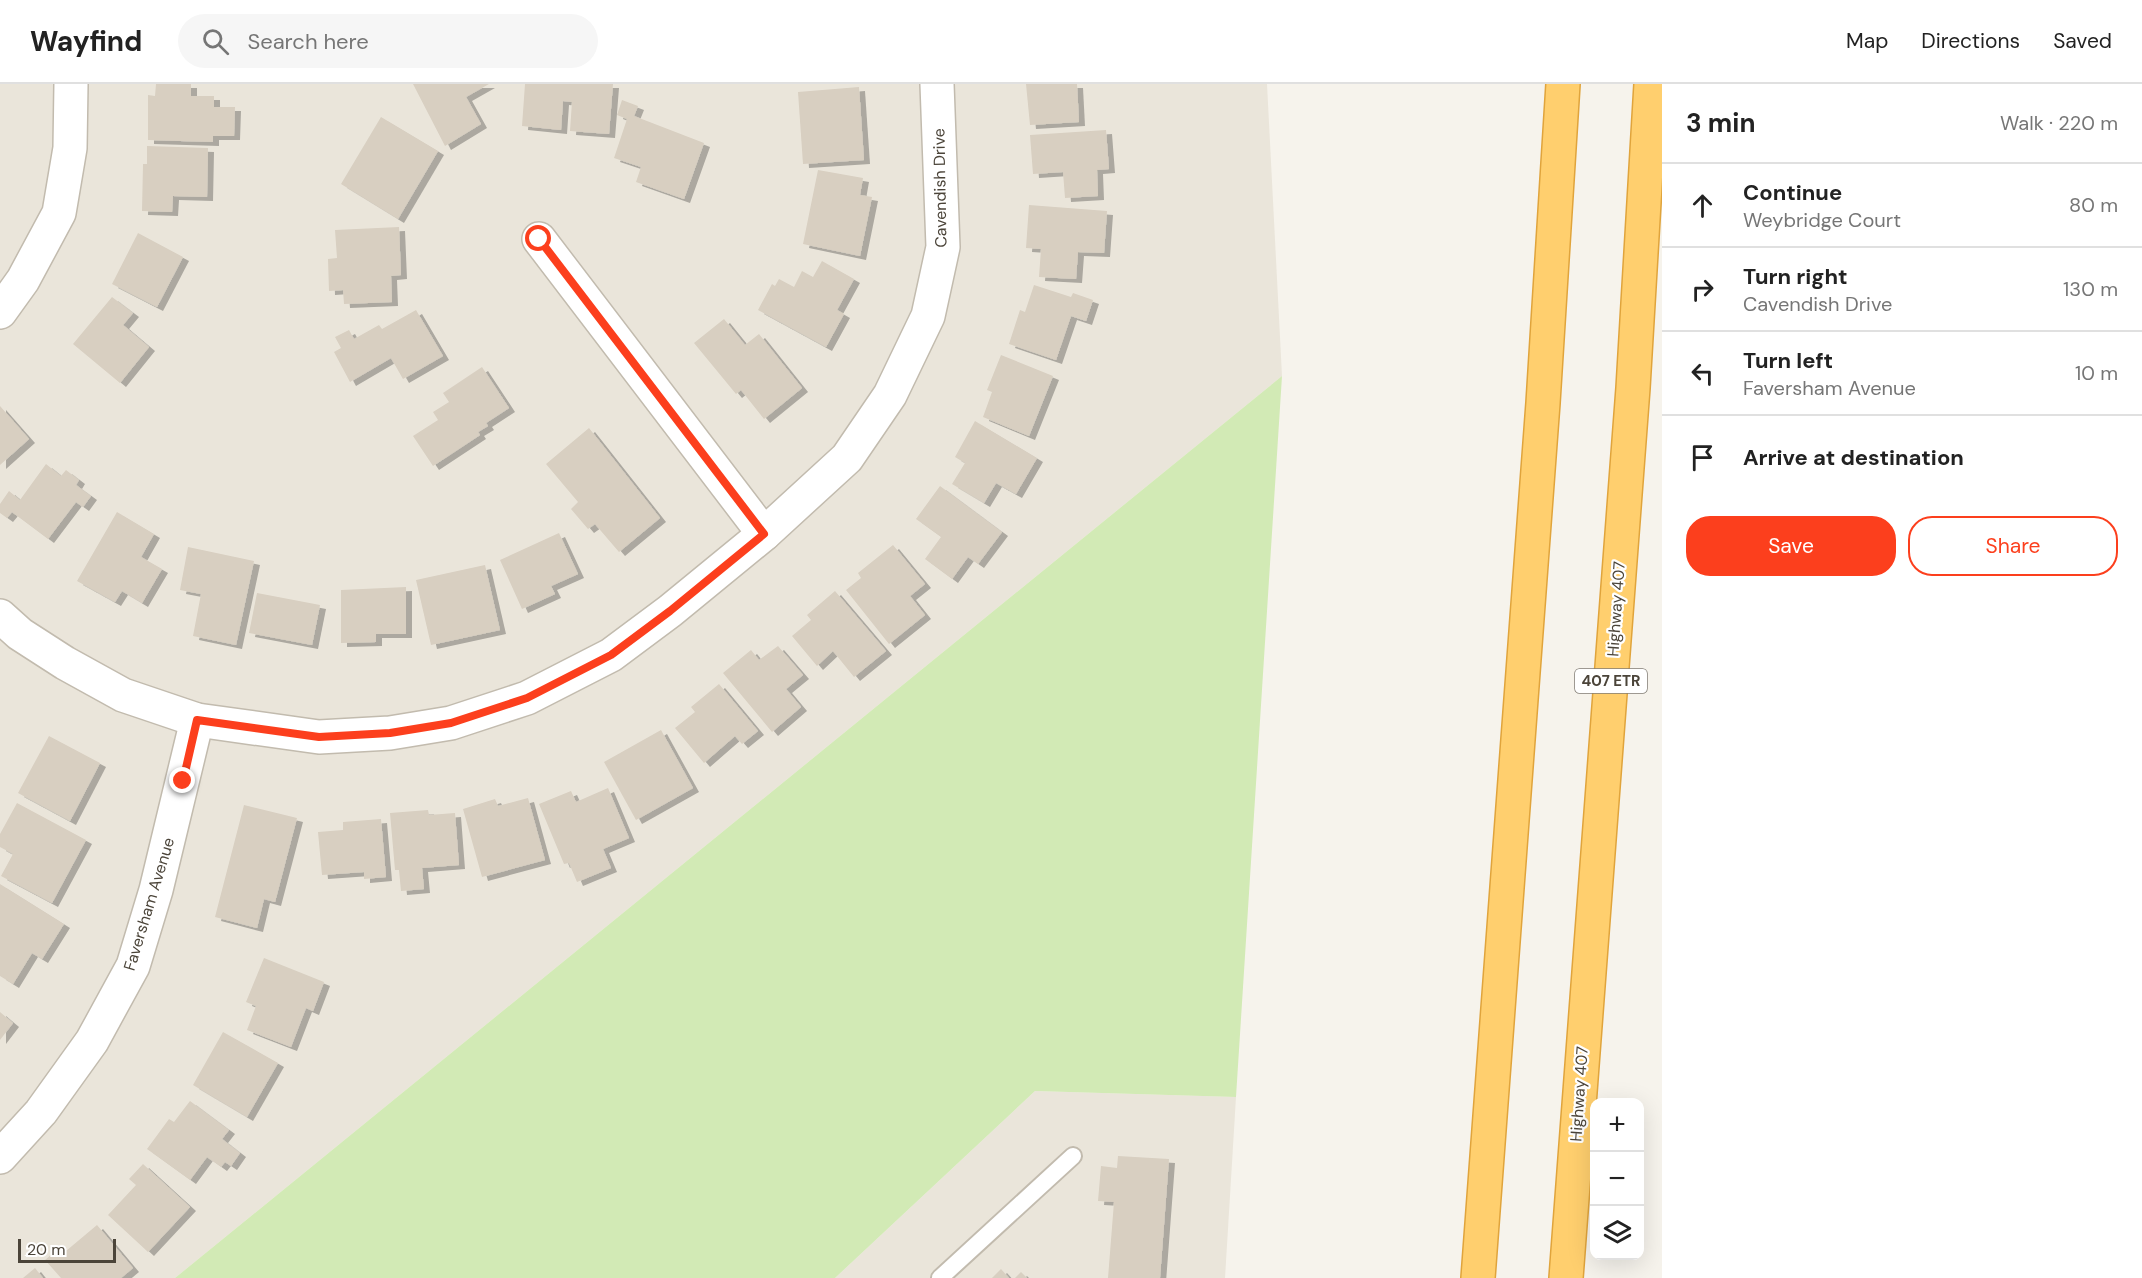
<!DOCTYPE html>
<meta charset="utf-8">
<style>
:root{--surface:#fff;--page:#f6f6f6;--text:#222;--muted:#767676;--line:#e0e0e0;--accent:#fc3f1d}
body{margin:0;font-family:"DM Sans",sans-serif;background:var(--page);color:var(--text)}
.controls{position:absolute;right:18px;bottom:18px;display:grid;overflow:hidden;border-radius:12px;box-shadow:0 6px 24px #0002}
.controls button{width:54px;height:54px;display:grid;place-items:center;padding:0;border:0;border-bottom:2px solid var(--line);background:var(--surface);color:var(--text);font:30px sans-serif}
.scale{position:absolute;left:18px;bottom:15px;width:98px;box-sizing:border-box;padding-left:6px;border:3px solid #4b4439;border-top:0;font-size:16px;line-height:21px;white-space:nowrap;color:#4b4439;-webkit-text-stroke:4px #fff;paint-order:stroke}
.stop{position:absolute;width:18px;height:18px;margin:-14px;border:4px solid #fc3f1d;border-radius:50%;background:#fff}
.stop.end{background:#fc3f1d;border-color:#fff;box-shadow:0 2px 6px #0008}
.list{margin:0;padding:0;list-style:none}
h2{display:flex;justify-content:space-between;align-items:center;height:78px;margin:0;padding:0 24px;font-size:26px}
h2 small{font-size:20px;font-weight:400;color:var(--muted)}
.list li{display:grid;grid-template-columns:39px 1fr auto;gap:18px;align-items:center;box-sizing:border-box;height:84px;padding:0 24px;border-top:2px solid var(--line)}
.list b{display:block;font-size:22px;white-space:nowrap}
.list p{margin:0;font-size:20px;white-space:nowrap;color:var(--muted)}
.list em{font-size:20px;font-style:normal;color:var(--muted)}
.actions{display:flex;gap:12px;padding:18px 24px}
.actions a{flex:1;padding:14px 0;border:2px solid var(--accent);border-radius:24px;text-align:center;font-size:21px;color:var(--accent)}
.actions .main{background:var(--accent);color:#fff}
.icon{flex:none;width:33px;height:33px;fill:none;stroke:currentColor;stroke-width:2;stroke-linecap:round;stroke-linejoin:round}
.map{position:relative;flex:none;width:1662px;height:1194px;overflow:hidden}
header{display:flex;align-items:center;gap:36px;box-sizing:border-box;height:84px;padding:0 30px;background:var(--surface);border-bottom:2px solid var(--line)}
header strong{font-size:28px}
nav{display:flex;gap:33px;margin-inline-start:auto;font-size:21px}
.search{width:420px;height:54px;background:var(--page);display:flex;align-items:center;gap:15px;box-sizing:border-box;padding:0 21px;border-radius:33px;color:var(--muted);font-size:22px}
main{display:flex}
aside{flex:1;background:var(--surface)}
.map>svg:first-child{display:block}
</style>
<header>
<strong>Wayfind</strong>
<div class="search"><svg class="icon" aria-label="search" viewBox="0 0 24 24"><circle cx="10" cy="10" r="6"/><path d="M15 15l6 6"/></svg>Search here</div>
<nav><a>Map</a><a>Directions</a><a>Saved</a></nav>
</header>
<main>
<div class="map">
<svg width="1662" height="1194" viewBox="0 0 1662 1194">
<defs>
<filter id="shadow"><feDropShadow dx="6" dy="4" stdDeviation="0" flood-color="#0004"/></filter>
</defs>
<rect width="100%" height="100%" fill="#f6f3ec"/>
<g fill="#eae5da">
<polygon points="0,0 1267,0 1282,292 175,1194 0,1194"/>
<polygon points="1035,1007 1236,1013 1225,1194 835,1194"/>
</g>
<polygon fill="#d2eab5" points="1282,292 1236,1013 1035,1007 835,1194 175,1194"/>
<g fill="#d8cfc1" filter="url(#shadow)">
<polygon points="156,0 191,0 191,12 214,12 214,23 235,23 234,52 213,52 213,58 148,56 148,11 155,12"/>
<polygon points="413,0 489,0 466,13 481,40 445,62"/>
<polygon points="525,0 613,0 609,50 570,47 572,18 563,17 561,46 522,42"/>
<polygon points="1026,0 1077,0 1079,38 1030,41"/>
<polygon points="859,3 864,76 803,80 798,8"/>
<polygon points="622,16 638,22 634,32 704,59 684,115 636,98 641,83 614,74 627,35 617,31"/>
<polygon points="381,33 438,67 398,135 341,100"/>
<polygon points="1106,46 1109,85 1097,86 1098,112 1065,114 1063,88 1033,90 1030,51"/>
<polygon points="147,62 208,64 207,113 173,112 172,128 142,127 143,80 147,80"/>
<polygon points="818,86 863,94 860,111 872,113 860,172 803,160"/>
<polygon points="1029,121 1107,127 1104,169 1078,168 1076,195 1039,193 1041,165 1026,164"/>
<polygon points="399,143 401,191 391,192 392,218 344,220 343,206 329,207 328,175 337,174 335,146"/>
<polygon points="138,149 183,173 157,223 112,200"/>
<polygon points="822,177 854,195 837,226 844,230 826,263 758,226 772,200 775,202 779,195 794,203 802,187 813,193"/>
<polygon points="1034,201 1071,213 1073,209 1093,216 1086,237 1071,232 1056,276 1009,260 1020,226 1025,228"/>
<polygon points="112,213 133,229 123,241 149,263 120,299 73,260"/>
<polygon points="416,226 443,272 403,295 391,274 350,298 334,268 341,264 335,253 349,246 354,255 379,241 382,245"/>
<polygon points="724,235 745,261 759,250 802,304 764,335 741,306 736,310 694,259"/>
<polygon points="1001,271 1053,292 1029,352 983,333 992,308 987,306"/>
<polygon points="482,283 509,324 486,339 488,342 478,348 480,351 433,382 413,352 438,336 433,328 449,318 443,309"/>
<polygon points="0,322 29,355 0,381"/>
<polygon points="975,337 1037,374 1016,410 996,399 984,419 952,400 965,379 955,373"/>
<polygon points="589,344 660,434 619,468 595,440 588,445 571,425 578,418 546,380"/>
<polygon points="46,380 61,392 66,386 79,396 76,401 91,412 83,423 76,418 48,455 12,428 7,434 0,429 0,420 9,407 20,416"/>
<polygon points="940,402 1002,448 978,480 968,473 952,495 925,475 941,453 916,435"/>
<polygon points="117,428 154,450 141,473 162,485 142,519 122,507 115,518 77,497"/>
<polygon points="559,449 578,490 551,502 555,510 522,525 500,476"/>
<polygon points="893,461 925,500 910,512 925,531 889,560 846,506 861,494 858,489"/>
<polygon points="188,463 254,477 236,561 193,552 201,510 180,506"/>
<polygon points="485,481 500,546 431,561 416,496"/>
<polygon points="406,503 406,550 376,550 376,558 341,559 341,506"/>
<polygon points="835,507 886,567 854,593 833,567 817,582 792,552 811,536 807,531"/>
<polygon points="257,509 320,521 312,561 249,549"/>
<polygon points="778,562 803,591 786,605 801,623 772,648 723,589 751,566 759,576"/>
<polygon points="719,600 758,647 742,660 735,652 704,679 675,644 695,628 691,623"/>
<polygon points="661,646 693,704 636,736 604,678"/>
<polygon points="49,652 100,679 70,737 18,709"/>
<polygon points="608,704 629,754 603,765 611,784 577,798 569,779 564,780 539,720 571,707 576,718"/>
<polygon points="528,714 545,776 482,793 463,725 495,715 498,722"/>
<polygon points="17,719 86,756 52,819 1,792 13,770 0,763 0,750"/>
<polygon points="244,721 297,734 275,818 264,815 257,844 215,833"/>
<polygon points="428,726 429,731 455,729 459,781 422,784 424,805 401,807 399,786 395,786 390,729"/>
<polygon points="381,735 386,793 364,795 364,788 322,791 318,748 343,746 343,738"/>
<polygon points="0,800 64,840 42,875 32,869 13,900 0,892"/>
<polygon points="264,874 324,898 313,927 306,924 291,963 247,946 256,922 246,918"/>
<polygon points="0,928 13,939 0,956"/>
<polygon points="223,948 278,979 247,1033 193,1001"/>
<polygon points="190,1017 229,1046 222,1055 240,1069 231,1082 225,1078 221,1083 207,1073 190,1096 147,1065 169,1035 174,1038"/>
<polygon points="1118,1072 1169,1075 1160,1194 1108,1194 1114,1118 1098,1117 1101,1082 1117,1084"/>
<polygon points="143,1080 190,1123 148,1168 108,1131 136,1101 129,1095"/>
<polygon points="97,1141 133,1184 121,1194 61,1194 45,1176 61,1162 66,1167"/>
<polygon points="35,1184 43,1194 23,1194"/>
<polygon points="1001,1185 1009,1194 992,1194"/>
<polygon points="1021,1188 1027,1194 1015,1194"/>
</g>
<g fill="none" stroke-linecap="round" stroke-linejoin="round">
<g stroke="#c2bbae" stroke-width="20">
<polyline id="service" points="940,1194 1073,1072"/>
</g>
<g stroke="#c2bbae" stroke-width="36">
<g id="minor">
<polyline points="539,155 764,450"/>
<polyline points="0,228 23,196 59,129 70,64 71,0"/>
<polyline points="0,1073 41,1028 92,957 133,882 156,806 197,636"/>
</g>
</g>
<g stroke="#c2bbae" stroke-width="36">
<polyline id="tertiary" points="0,532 20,550 65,579 123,611 197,636 319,653 390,649 451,639 527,614 611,571 670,527 764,450 847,374 890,311 928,232 943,163 937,0"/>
</g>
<g stroke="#e0a43c" stroke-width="36">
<g id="motorway">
<polyline points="1478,1194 1543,319 1563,0"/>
<polyline points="1566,1194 1633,304 1651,0"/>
</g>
</g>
<use href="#service" stroke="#fff" stroke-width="16"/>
<use href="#minor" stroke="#fff" stroke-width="33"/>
<use href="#tertiary" stroke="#fff" stroke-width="33"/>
<use href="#motorway" stroke="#ffcf6e" stroke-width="33"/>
</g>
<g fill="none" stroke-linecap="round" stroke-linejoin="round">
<polyline stroke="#fc3f1d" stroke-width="8" points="183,697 197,636 319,653 390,649 451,639 527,614 611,571 670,527 764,450 539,155"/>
</g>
<g text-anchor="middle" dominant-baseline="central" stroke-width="4.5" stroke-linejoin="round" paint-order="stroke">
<rect fill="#fff" stroke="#817c74" stroke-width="1.5" x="1575" y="585" width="72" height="24" rx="4.5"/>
<g font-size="15" font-weight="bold" fill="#4b4439">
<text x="1611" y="597">407 ETR</text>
</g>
<g font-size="16" fill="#4b4439" stroke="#fff">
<text transform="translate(940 104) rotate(-91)">Cavendish Drive</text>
<text transform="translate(1616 525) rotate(-86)">Highway 407</text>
<text transform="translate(149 820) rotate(-73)">Faversham Avenue</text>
<text transform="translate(1579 1010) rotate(-86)">Highway 407</text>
</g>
</g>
</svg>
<div class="controls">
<button>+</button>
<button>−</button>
<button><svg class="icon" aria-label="layers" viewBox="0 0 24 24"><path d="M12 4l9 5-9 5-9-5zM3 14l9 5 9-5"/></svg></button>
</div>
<div class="scale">20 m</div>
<div class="stop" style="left:539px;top:155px"></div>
<div class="stop end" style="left:183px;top:697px"></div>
</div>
<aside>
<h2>3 min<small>Walk · 220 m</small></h2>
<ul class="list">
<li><svg class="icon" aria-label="ahead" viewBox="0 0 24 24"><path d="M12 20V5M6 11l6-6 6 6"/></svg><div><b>Continue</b><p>Weybridge Court</p></div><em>80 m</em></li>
<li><svg class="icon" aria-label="right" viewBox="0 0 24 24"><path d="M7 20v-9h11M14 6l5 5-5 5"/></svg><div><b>Turn right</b><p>Cavendish Drive</p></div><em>130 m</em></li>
<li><svg class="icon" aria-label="left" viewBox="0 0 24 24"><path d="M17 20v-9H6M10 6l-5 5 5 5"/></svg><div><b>Turn left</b><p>Faversham Avenue</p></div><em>10 m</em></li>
<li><svg class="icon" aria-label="arrive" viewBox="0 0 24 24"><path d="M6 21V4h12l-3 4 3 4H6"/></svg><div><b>Arrive at destination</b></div></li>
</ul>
<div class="actions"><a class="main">Save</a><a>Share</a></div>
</aside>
</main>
